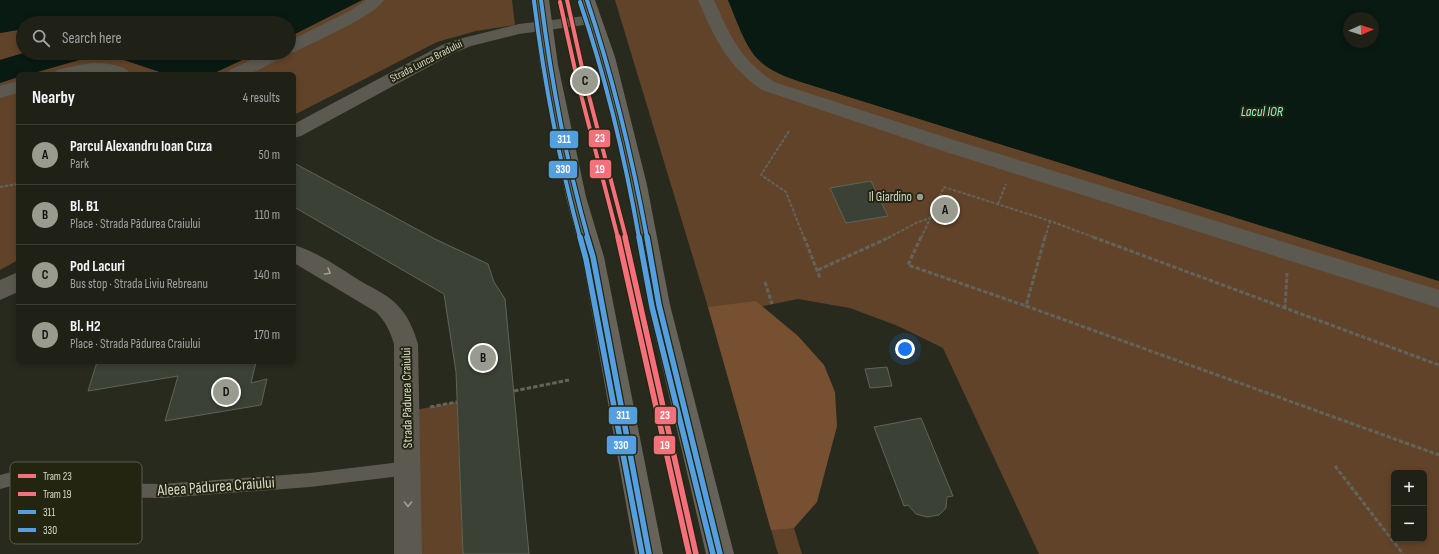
<!DOCTYPE html>
<meta charset="utf-8">
<style>
:root{--surface:#1f2016;--page:#27281f;--text:#f1f3f6;--muted:#a1a3a1;--line:#3c3e35;--accent:#999b8e}
body{margin:0;font-family:"Sofia Sans Condensed",sans-serif;background:var(--page);color:var(--text)}
.controls{position:absolute;right:12px;bottom:12px;display:grid;overflow:hidden;border-radius:6px;box-shadow:0 2px 6px #0003}
.controls button{width:36px;height:36px;display:grid;place-items:center;padding:0;border:0;border-bottom:1px solid var(--line);background:var(--surface);color:var(--text);font:20px sans-serif}
.compass{position:absolute;left:1343px;top:12px;width:36px;height:36px;border-radius:50%;background:var(--surface);box-shadow:0 2px 6px #0003;rotate:87deg}
.you{position:absolute;left:905px;top:349px;width:14px;height:14px;margin:-10px;border:3px solid #fff;border-radius:50%;background:#1a73e8;box-shadow:0 0 0 6px #1a73e833}
.badge{display:grid;place-items:center;width:26px;height:26px;border-radius:50%;background:var(--accent);color:#111;font-size:13px;font-weight:700}
.pin{position:absolute;translate:-50% -50%;border:2px solid #fff;box-shadow:0 1px 4px #0006}
.list{margin:0;padding:0;list-style:none}
h2{display:flex;justify-content:space-between;align-items:center;height:52px;margin:0;padding:0 16px;font-size:17px}
h2 small{font-size:13px;font-weight:400;color:var(--muted)}
.list li{display:grid;grid-template-columns:26px 1fr auto;gap:12px;align-items:center;box-sizing:border-box;height:60px;padding:0 16px;border-top:1px solid var(--line)}
.list b{display:block;font-size:15px;white-space:nowrap}
.list p{margin:0;font-size:13px;white-space:nowrap;color:var(--muted)}
.list em{font-size:13px;font-style:normal;color:var(--muted)}
.icon{flex:none;width:22px;height:22px;fill:none;stroke:currentColor;stroke-width:2;stroke-linecap:round;stroke-linejoin:round}
.map{position:relative;flex:none;width:1439px;height:554px;overflow:hidden}
.search{position:absolute;background:var(--surface);box-shadow:0 2px 6px #0003;left:16px;top:16px;width:280px;height:44px;display:flex;align-items:center;gap:10px;box-sizing:border-box;padding:0 14px;border-radius:22px;color:var(--muted);font-size:15px}
.panel{position:absolute;background:var(--surface);box-shadow:0 2px 6px #0003;left:16px;top:72px;width:280px;height:292px;border-radius:6px}
.map>svg:first-child{display:block}
</style>
<div class="map">
<svg width="1439" height="554" viewBox="0 0 1439 554">
<rect width="100%" height="100%" fill="#292a1e"/>
<g fill="#614329" fill-rule="evenodd">
<polygon points="362,0 512,0 515,25 476,31 437,42 294,115 294,74 212,74 257,53 289,53 289,37"/>
<path d="M615,0H728C736,18 745,48 760,61C770,71 785,76 798,81L1439,281V554H1039L943,348L898,326L850,308L798,299L728,313L802,554H778L708,307ZM1394,473H1424V539H1394Z"/>
<polygon points="23,29 24,53 0,60 0,33"/>
<polygon points="104,57 124,60 166,74 30,74 79,60"/>
<polygon points="18,77 18,260 0,270 0,83"/>
<polygon points="457,402 463,554 417,554 415,410"/>
</g>
<polygon fill="#765031" points="756,301 798,336 824,365 835,392 837,426 817,502 794,528 771,530 708,307"/>
<g fill="#081a12" fill-rule="evenodd">
<polygon points="0,0 362,0 289,37 289,23 23,23 23,29 0,33"/>
<path d="M728,0H1439V281L798,81C785,76 770,71 760,61C745,48 736,18 728,0ZM1349,18H1373V42H1349Z"/>
<polygon points="24,53 257,53 212,74 166,74 124,60 104,57 79,60 30,74 18,74 18,77 0,83 0,60"/>
</g>
<g fill="#3b4235" stroke="#5f6359">
<polygon points="294,163 435,239 488,264 494,282 505,299 529,554 463,554 456,372 444,294 294,207"/>
<polygon points="871,181 888,216 846,223 830,188"/>
<polygon points="97,362 256,362 251,383 267,379 261,405 165,421 178,376 88,391"/>
<polygon points="887,367 892,386 870,388 865,369"/>
<polygon points="921,418 953,496 947,497 946,508 939,515 927,517 916,514 908,505 904,506 874,427"/>
</g>
<g fill="none" stroke-linecap="round" stroke-linejoin="round">
<g stroke="#64635b" stroke-width="2" stroke-dasharray="3.5 1.5" stroke-linecap="butt">
<polyline points="789,131 761,175 786,192 804,238"/>
<polyline points="0,187 18,184"/>
<polyline points="998,204 1006,184"/>
<polyline points="888,238 916,223 930,218 944,187 1050,221 1096,238"/>
<polyline points="921,238 930,219"/>
<polyline points="1045,238 1050,221"/>
</g>
<g stroke="#64635b" stroke-width="3" stroke-dasharray="4.5 2" stroke-linecap="butt">
<polyline points="804,237 820,278"/>
<polyline points="921,237 908,265 1026,306"/>
<polyline points="1045,237 1026,306 1439,455"/>
<polyline points="1093,237 1439,365"/>
<polyline points="818,270 890,237"/>
<polyline points="765,282 772,304"/>
<polyline points="1285,309 1287,273"/>
<polyline points="514,391 569,380"/>
<polyline points="430,407 457,402"/>
<polyline points="1335,466 1403,554"/>
</g>
<polygon fill="#5c5951" fill-rule="evenodd" points="409,461 414,463 417,468 414,473 409,475 310,487 162,498 99,497 27,485 15,485 0,489 0,475 15,471 27,471 99,483 162,484 310,473"/>
<g fill="#5c5951" fill-rule="evenodd">
<path d="M366,0H384C373,17 315,41 295,52L289,53V41L350,11Z"/>
<path d="M698,0H714C730,36 740,59 774,82L954,140L1439,290V308L940,150L762,90C727,66 714,37 698,0Z"/>
<polygon points="593,15 599,17 601,20 599,23 519,34 471,46 454,53 301,136 294,138 294,124 442,45 459,39 519,24"/>
<polygon points="265,53 287,53 284,57 250,74 227,74 230,70"/>
<path d="M92,63C103,63 124,64 131,74H54L57,70L79,65Z"/>
<polygon points="18,81 18,93 0,98 0,86"/>
<path d="M294,245C318,252 341,269 362,282C375,289 390,296 400,308C409,318 414,331 418,344L422,554H394V344C390,331 386,322 376,312L294,263Z"/>
<polygon points="18,272 18,292 0,300 0,280"/>
</g>
<g fill="#66635a" fill-rule="evenodd">
<polygon points="533,0 549,0 558,65 586,197 604,257 663,554 635,554 582,257 566,197 540,65"/>
<polygon points="579,0 595,0 615,57 647,185 670,305 734,554 706,554 648,305 627,185 597,57"/>
</g>
<g stroke="#242510" stroke-width="6">
<g id="bus-1-far1">
<path d="M541,0C551,80 566,160 588,238"/>
<path d="M587,0C613,78 632,157 647,238"/>
</g>
</g>
<g stroke="#242510" stroke-width="8">
<g id="bus-1">
<polyline points="587,237 593,257 649,554"/>
<polyline points="647,237 659,305 720,554"/>
</g>
</g>
<g stroke="#242510" stroke-width="6">
<g id="bus-2-far1">
<path d="M534,1C544,81 559,160 580,238"/>
<path d="M580,2C606,79 625,158 639,238"/>
</g>
</g>
<g stroke="#242510" stroke-width="8">
<g id="bus-2">
<polyline points="580,237 586,259 642,554"/>
<polyline points="639,237 652,307 713,554"/>
</g>
</g>
<use href="#bus-1-far1" stroke="#539fdf" stroke-width="4"/>
<use href="#bus-1" stroke="#539fdf" stroke-width="5.5"/>
<use href="#bus-2-far1" stroke="#539fdf" stroke-width="4"/>
<use href="#bus-2" stroke="#539fdf" stroke-width="5.5"/>
<g stroke="#242510" stroke-width="6">
<polyline id="tram-1-far1" points="567,0 585,81 626,238"/>
</g>
<g stroke="#242510" stroke-width="8">
<polyline id="tram-1" points="625,237 696,554"/>
</g>
<g stroke="#242510" stroke-width="6">
<polyline id="tram-2-far1" points="560,2 578,83 618,238"/>
</g>
<g stroke="#242510" stroke-width="8">
<polyline id="tram-2" points="618,237 689,554"/>
</g>
<use href="#tram-1-far1" stroke="#f5707a" stroke-width="4"/>
<use href="#tram-1" stroke="#f5707a" stroke-width="5.5"/>
<use href="#tram-2-far1" stroke="#f5707a" stroke-width="4"/>
<use href="#tram-2" stroke="#f5707a" stroke-width="5.5"/>
</g>
<defs><path id="oneway-chevron" d="M-2-3.5L2.5 0L-2 3.5" fill="none" stroke-width="1.6" stroke-linecap="round" stroke-linejoin="round"/></defs>
<g stroke="#9f9f94">
<use href="#oneway-chevron" transform="translate(328 272) rotate(30)"/>
<use href="#oneway-chevron" transform="translate(408 504) rotate(90)"/>
</g>
<circle fill="#999b8e" stroke="#242510" stroke-width="1.5" cx="920" cy="197" r="4"/>
<g text-anchor="middle" dominant-baseline="central" stroke-width="4" stroke-linejoin="round" paint-order="stroke">
<g font-size="11" fill="#d6d8cb" stroke="#242510">
<text transform="translate(426 61) rotate(-27)">Strada Lunca Bradului</text>
</g>
<g font-size="13" fill="#d6d8cb" stroke="#242510" text-anchor="end">
<text x="912" y="197">Il Giardino</text>
</g>
<g font-size="13" fill="#d6d8cb" stroke="#242510">
<text transform="translate(407 398) rotate(-91)">Strada Pădurea Craiului</text>
</g>
<g font-size="14" font-style="italic" fill="#93f3ce" stroke="#242510">
<text x="1262" y="111">Lacul IOR</text>
</g>
<g font-size="16" fill="#d6d8cb" stroke="#242510">
<text transform="translate(216 487) rotate(-4)">Aleea Pădurea Craiului</text>
</g>
</g>
<rect x="10" y="462" width="132" height="82" rx="6" fill="#242510" stroke="#595b48" stroke-width="1"/>
<rect x="18" y="474" width="18" height="4" fill="#f5707a"/>
<rect x="18" y="492" width="18" height="4" fill="#f5707a"/>
<rect x="18" y="510" width="18" height="4" fill="#539fdf"/>
<rect x="18" y="528" width="18" height="4" fill="#539fdf"/>
<g font-size="11" fill="#d6d8cb">
<text x="43" y="480">Tram 23</text>
<text x="43" y="498">Tram 19</text>
<text x="43" y="516">311</text>
<text x="43" y="534">330</text>
</g>
<g stroke="#242510" stroke-width="1.5">
<rect x="588" y="129" width="23" height="19" rx="4" fill="#f5707a"/>
<rect x="549" y="130" width="30" height="19" rx="4" fill="#539fdf"/>
<rect x="589" y="159" width="23" height="20" rx="4" fill="#f5707a"/>
<rect x="548" y="160" width="30" height="19" rx="4" fill="#539fdf"/>
<rect x="654" y="406" width="23" height="19" rx="4" fill="#f5707a"/>
<rect x="608" y="406" width="30" height="19" rx="4" fill="#539fdf"/>
<rect x="653" y="435" width="23" height="20" rx="4" fill="#f5707a"/>
<rect x="606" y="435" width="31" height="20" rx="4" fill="#539fdf"/>
</g>
<g font-size="11" text-anchor="middle" font-weight="bold" fill="#fff">
<text x="600" y="142">23</text>
<text x="564" y="143">311</text>
<text x="600" y="173">19</text>
<text x="563" y="173">330</text>
<text x="665" y="419">23</text>
<text x="623" y="419">311</text>
<text x="665" y="449">19</text>
<text x="621" y="449">330</text>
</g>
</svg>
<div class="controls">
<button>+</button>
<button>−</button>
</div>
<svg class="compass" viewBox="-18 -18 36 36"><path d="M0-13l5 13h-10z" fill="#e53935"/><path d="M0 13l5-13h-10z" fill="#a1a3a1"/></svg>
<div class="you"></div>
<div class="pin badge" style="left:945px;top:210px">A</div>
<div class="pin badge" style="left:483px;top:358px">B</div>
<div class="pin badge" style="left:585px;top:81px">C</div>
<div class="pin badge" style="left:226px;top:392px">D</div>
<div class="search"><svg class="icon" aria-label="search" viewBox="0 0 24 24"><circle cx="10" cy="10" r="6"/><path d="M15 15l6 6"/></svg>Search here</div>
<section class="panel">
<h2>Nearby<small>4 results</small></h2>
<ul class="list">
<li><span class="badge">A</span><div><b>Parcul Alexandru Ioan Cuza</b><p>Park</p></div><em>50 m</em></li>
<li><span class="badge">B</span><div><b>Bl. B1</b><p>Place · Strada Pădurea Craiului</p></div><em>110 m</em></li>
<li><span class="badge">C</span><div><b>Pod Lacuri</b><p>Bus stop · Strada Liviu Rebreanu</p></div><em>140 m</em></li>
<li><span class="badge">D</span><div><b>Bl. H2</b><p>Place · Strada Pădurea Craiului</p></div><em>170 m</em></li>
</ul>
</section>
</div>
